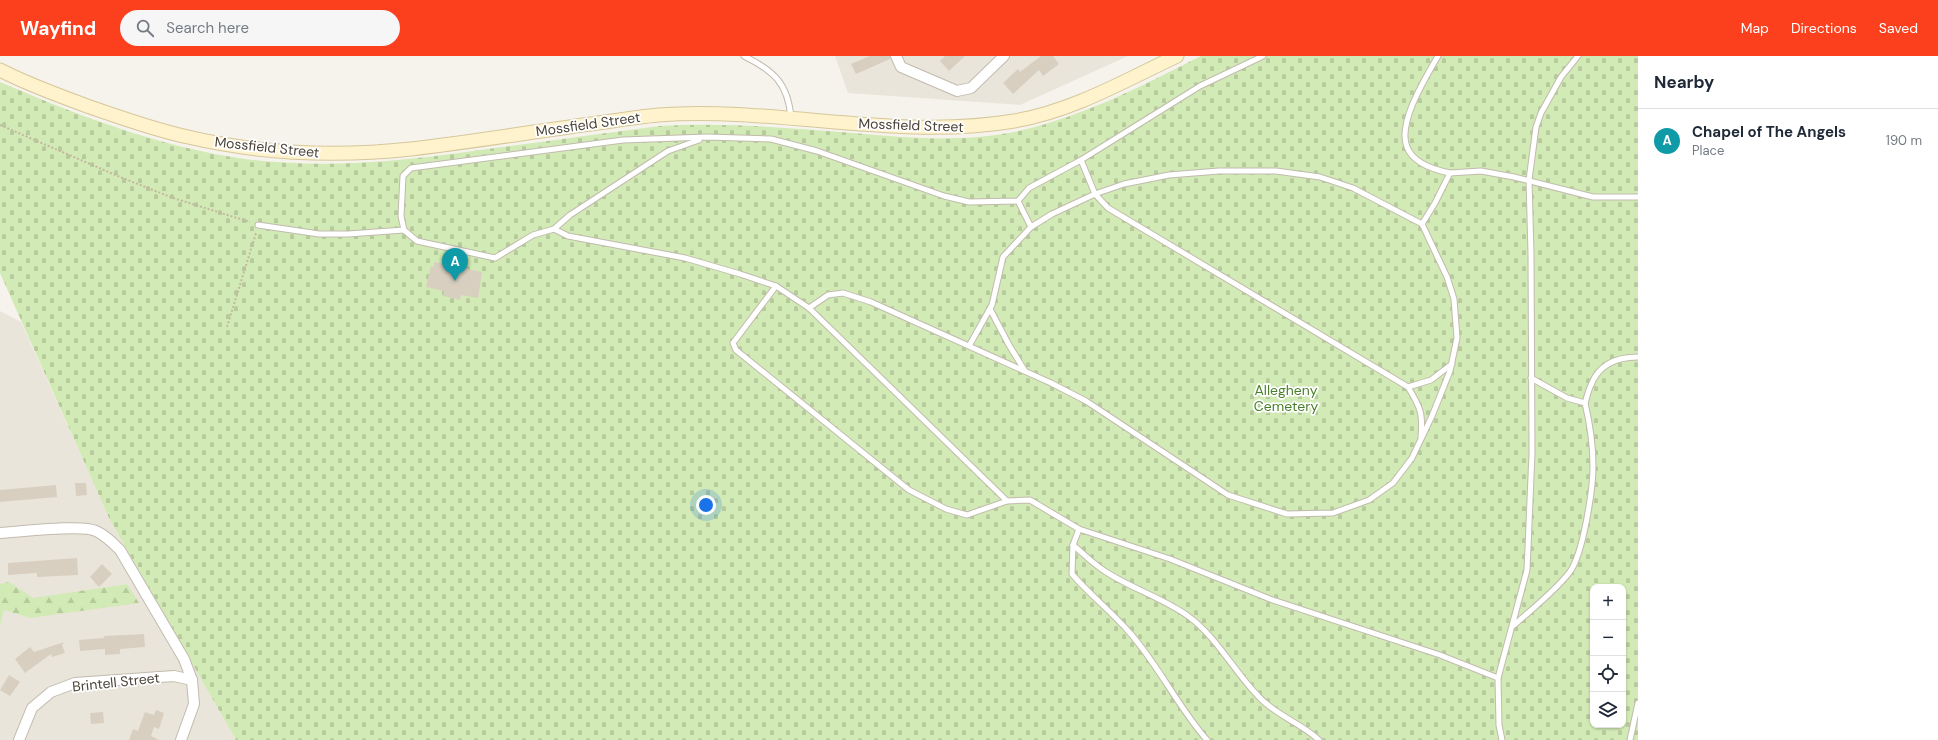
<!DOCTYPE html>
<meta charset="utf-8">
<style>
:root{--surface:#fff;--page:#f6f6f7;--text:#1f2937;--muted:#747a83;--line:#e0e1e3;--accent:#fc3f1d}
body{margin:0;font-family:"DM Sans",sans-serif;background:var(--page);color:var(--text)}
.controls{position:absolute;right:12px;bottom:12px;display:grid;overflow:hidden;border-radius:8px;box-shadow:0 1px 3px #0004}
.controls button{width:36px;height:36px;display:grid;place-items:center;padding:0;border:0;border-bottom:1px solid var(--line);background:var(--surface);color:var(--text);font:20px sans-serif}
.you{position:absolute;left:706px;top:449px;width:14px;height:14px;margin:-10px;border:3px solid #fff;border-radius:50%;background:#1a73e8;box-shadow:0 0 0 6px #1a73e833}
.badge{display:grid;place-items:center;width:26px;height:26px;border-radius:50%;background:var(--accent);color:#fff;font-size:13px;font-weight:700}
.pin{position:absolute;translate:-50% -33px;filter:drop-shadow(0 1px 2px #0008)}
.pin::after{content:'';position:absolute;top:21px;width:14px;height:12px;background:inherit;clip-path:polygon(0 0,100% 0,50% 100%)}
.list{margin:0;padding:0;list-style:none}
h2{display:flex;justify-content:space-between;align-items:center;height:52px;margin:0;padding:0 16px;font-size:17px}
h2 small{font-size:13px;font-weight:400;color:var(--muted)}
.list li{display:grid;grid-template-columns:26px 1fr auto;gap:12px;align-items:center;box-sizing:border-box;height:64px;padding:0 16px;border-top:1px solid var(--line)}
.list b{display:block;font-size:15px;white-space:nowrap}
.list p{margin:0;font-size:13px;white-space:nowrap;color:var(--muted)}
.list em{font-size:13px;font-style:normal;color:var(--muted)}
.icon{flex:none;width:22px;height:22px;fill:none;stroke:currentColor;stroke-width:2;stroke-linecap:round;stroke-linejoin:round}
.map{position:relative;flex:none;width:1638px;height:684px;overflow:hidden}
header{display:flex;align-items:center;gap:24px;box-sizing:border-box;height:56px;padding:0 20px;background:var(--accent);color:#fff}
header strong{font-size:19px}
nav{display:flex;gap:22px;margin-inline-start:auto;font-size:14px}
.search{width:280px;height:36px;background:var(--page);display:flex;align-items:center;gap:10px;box-sizing:border-box;padding:0 14px;border-radius:22px;color:var(--muted);font-size:15px}
main{display:flex}
aside{flex:1;background:var(--surface)}
.map>svg:first-child{display:block}
</style>
<header>
<strong>Wayfind</strong>
<div class="search"><svg class="icon" aria-label="search" viewBox="0 0 24 24"><circle cx="10" cy="10" r="6"/><path d="M15 15l6 6"/></svg>Search here</div>
<nav><a>Map</a><a>Directions</a><a>Saved</a></nav>
</header>
<main>
<div class="map">
<svg width="1638" height="684" viewBox="0 0 1638 684">
<defs>
<pattern id="forest-firs" width="22" height="20" patternUnits="userSpaceOnUse"><rect width="22" height="20" fill="#d2eab5"/><path d="M5 1l3.5 6h-7zM16 11l3.5 6h-7z" fill="#b6ca9c"/></pattern>
<pattern id="cemetery-stones" width="16" height="16" patternUnits="userSpaceOnUse"><rect width="16" height="16" fill="#d2eab5"/><path d="M2 7V4a2 2 0 0 1 4 0v3zM10 15v-3a2 2 0 0 1 4 0v3z" fill="#b6ca9c"/></pattern>
</defs>
<rect width="100%" height="100%" fill="#f6f3ec"/>
<g fill="#eae5da">
<polygon points="835,0 1128,0 1020,49 848,37"/>
<polygon points="0,255 21,266 110,464 236,684 0,684 0,570 4,554 30,562 127,528 33,543 9,527 0,528"/>
</g>
<polygon fill="url(#forest-firs)" points="9,526 33,542 127,528 139,547 30,562 4,554 0,570 0,528"/>
<path fill="url(#cemetery-stones)" fill-rule="evenodd" d="M1201,0H1638V684H236L110,464L0,217V26C79,60 160,91 245,103C330,114 411,104 495,92C550,85 605,77 660,70C724,66 789,72 853,77C909,82 964,87 1019,75C1084,60 1142,30 1201,0ZM1593,531H1623V669H1593Z"/>
<g fill="#d8cfc1">
<polygon points="870,0 890,0 890,3 856,18 851,8"/>
<polygon points="945,0 965,0 949,15 940,5"/>
<polygon points="1041,0 1053,0 1059,8 1043,20 1039,14 1013,38 1003,27 1018,13 1020,16"/>
<polygon points="434,206 482,216 478,242 461,239 460,244 443,240 444,235 426,231 431,210 434,211"/>
<polygon points="75,427 86,427 87,439 76,440"/>
<polygon points="56,429 57,441 0,446 0,434"/>
<polygon points="77,502 78,519 37,521 37,517 8,519 8,507"/>
<polygon points="102,508 112,518 99,531 90,521"/>
<polygon points="144,578 145,591 120,593 120,598 105,599 105,593 80,595 79,584 104,582 104,580"/>
<polygon points="64,586 62,589 65,597 52,601 51,598 25,617 15,603 30,591 34,596"/>
<polygon points="9,619 20,626 10,640 0,634"/>
<polygon points="156,654 164,657 159,673 154,671 151,680 159,684 129,684 133,673 138,675 145,656 154,659"/>
<polygon points="103,656 104,667 91,668 90,657"/>
</g>
<g fill="none" stroke-linecap="round" stroke-linejoin="round">
<g stroke="#c2bbae" stroke-width="7">
<g id="lane">
<path d="M744,0C774,15 788,27 791,62"/>
<path d="M1438,0C1426,21 1397,67 1407,91C1413,107 1435,114 1450,117"/>
<polyline points="1081,104 1200,30 1263,0"/>
<polyline points="1018,145 1031,171"/>
<polyline points="1422,168 1435,147 1450,117 1481,115 1514,121 1593,141 1638,141"/>
<polyline points="258,169 319,178 348,178 404,174"/>
<polyline points="554,173 570,159 668,95 699,84"/>
<polyline points="776,230 733,287 736,294 909,434 946,453 967,459 1007,445"/>
<polyline points="809,252 828,239 843,237 871,246 1051,327 1086,345 1228,439 1287,458 1333,457 1369,444 1393,427 1412,402 1432,360 1450,315 1457,282 1454,243 1447,221 1422,168 1353,132 1320,121 1276,115 1219,115 1169,119 1124,128 1095,138 1052,158 1031,171 1003,201 992,249 969,290"/>
<polyline points="990,253 1009,289 1025,315"/>
<polyline points="1408,331 1431,324 1452,308"/>
<path d="M1585,347C1587,341 1588,335 1591,329C1599,308 1616,301 1638,301"/>
<path d="M1421,382C1423,358 1421,352 1408,331L1108,152L1095,138L1081,104L1029,132L1018,145L969,146L944,140L817,95L771,83L707,81L623,84L411,112L403,120L401,160L404,174L417,185L495,202L533,179L554,173L568,180L685,202L740,218L776,230L809,252L1007,445L1030,444L1079,473L1170,503L1270,543L1440,599L1498,622"/>
<path d="M1079,473L1073,489L1072,518C1090,539 1112,556 1130,577C1159,610 1178,651 1207,684"/>
<path d="M1073,489C1086,500 1096,511 1111,519C1136,534 1164,543 1188,560C1218,582 1234,616 1260,642C1277,660 1301,667 1319,684"/>
<path d="M1513,570C1532,553 1553,537 1569,517C1583,500 1593,433 1593,410C1593,389 1590,368 1585,347L1567,342L1531,322"/>
<polyline points="1502,684 1499,669 1498,622 1527,514 1529,468 1532,397 1531,198 1529,124 1536,71 1541,57 1561,21 1578,0"/>
<polyline points="1630,684 1638,647"/>
</g>
</g>
<g stroke="#c2bbae" stroke-width="12">
<g id="street">
<polyline points="896,0 901,11 957,35 971,32 1004,0"/>
<path d="M0,477C19,476 81,468 96,475C105,479 112,486 120,494L184,603L192,624L194,648L181,684"/>
<polyline points="19,684 32,652 51,636 75,627 174,620 192,624"/>
</g>
</g>
<g stroke="#d6c79b" stroke-width="15">
<path id="secondary" d="M0,14C29,29 60,40 90,51C122,62 155,74 188,81C261,98 337,101 411,93C471,86 531,76 591,68C613,65 636,61 658,59C776,50 896,85 1014,65C1073,55 1124,25 1177,0"/>
</g>
<g stroke="#c4b79f" stroke-width="2" stroke-dasharray="2 2" stroke-linecap="butt">
<polyline points="0,69 120,121 173,142 250,166"/>
<polyline points="227,271 256,177"/>
</g>
<use href="#lane" stroke="#fff" stroke-width="5"/>
<use href="#street" stroke="#fff" stroke-width="10"/>
<use href="#secondary" stroke="#fff3cd" stroke-width="13"/>
</g>
<g text-anchor="middle" dominant-baseline="central" stroke-width="3.5" stroke-linejoin="round" paint-order="stroke">
<g font-size="14" fill="#4b4439" stroke="#fff">
<text transform="translate(588 68) rotate(-8)">Mossfield Street</text>
<text transform="translate(911 69) rotate(2)">Mossfield Street</text>
<text transform="translate(267 91) rotate(6)">Mossfield Street</text>
<text transform="translate(116 626) rotate(-6)">Brintell Street</text>
</g>
<g font-size="14" fill="#4a7f2a" stroke="#fff">
<text x="1286" y="334">Allegheny<tspan x="1286" dy="16">Cemetery</tspan></text>
</g>
</g>
</svg>
<div class="controls">
<button>+</button>
<button>−</button>
<button><svg class="icon" aria-label="locate" viewBox="0 0 24 24"><circle cx="12" cy="12" r="6"/><path d="M12 2v4M12 18v4M2 12h4M18 12h4"/></svg></button>
<button><svg class="icon" aria-label="layers" viewBox="0 0 24 24"><path d="M12 4l9 5-9 5-9-5zM3 14l9 5 9-5"/></svg></button>
</div>
<div class="you"></div>
<div class="pin badge" style="left:455px;top:225px;background:#0f9aa8">A</div>
</div>
<aside>
<h2>Nearby<small></small></h2>
<ul class="list">
<li><span class="badge" style="background:#0f9aa8">A</span><div><b>Chapel of The Angels</b><p>Place</p></div><em>190 m</em></li>
</ul>
</aside>
</main>
